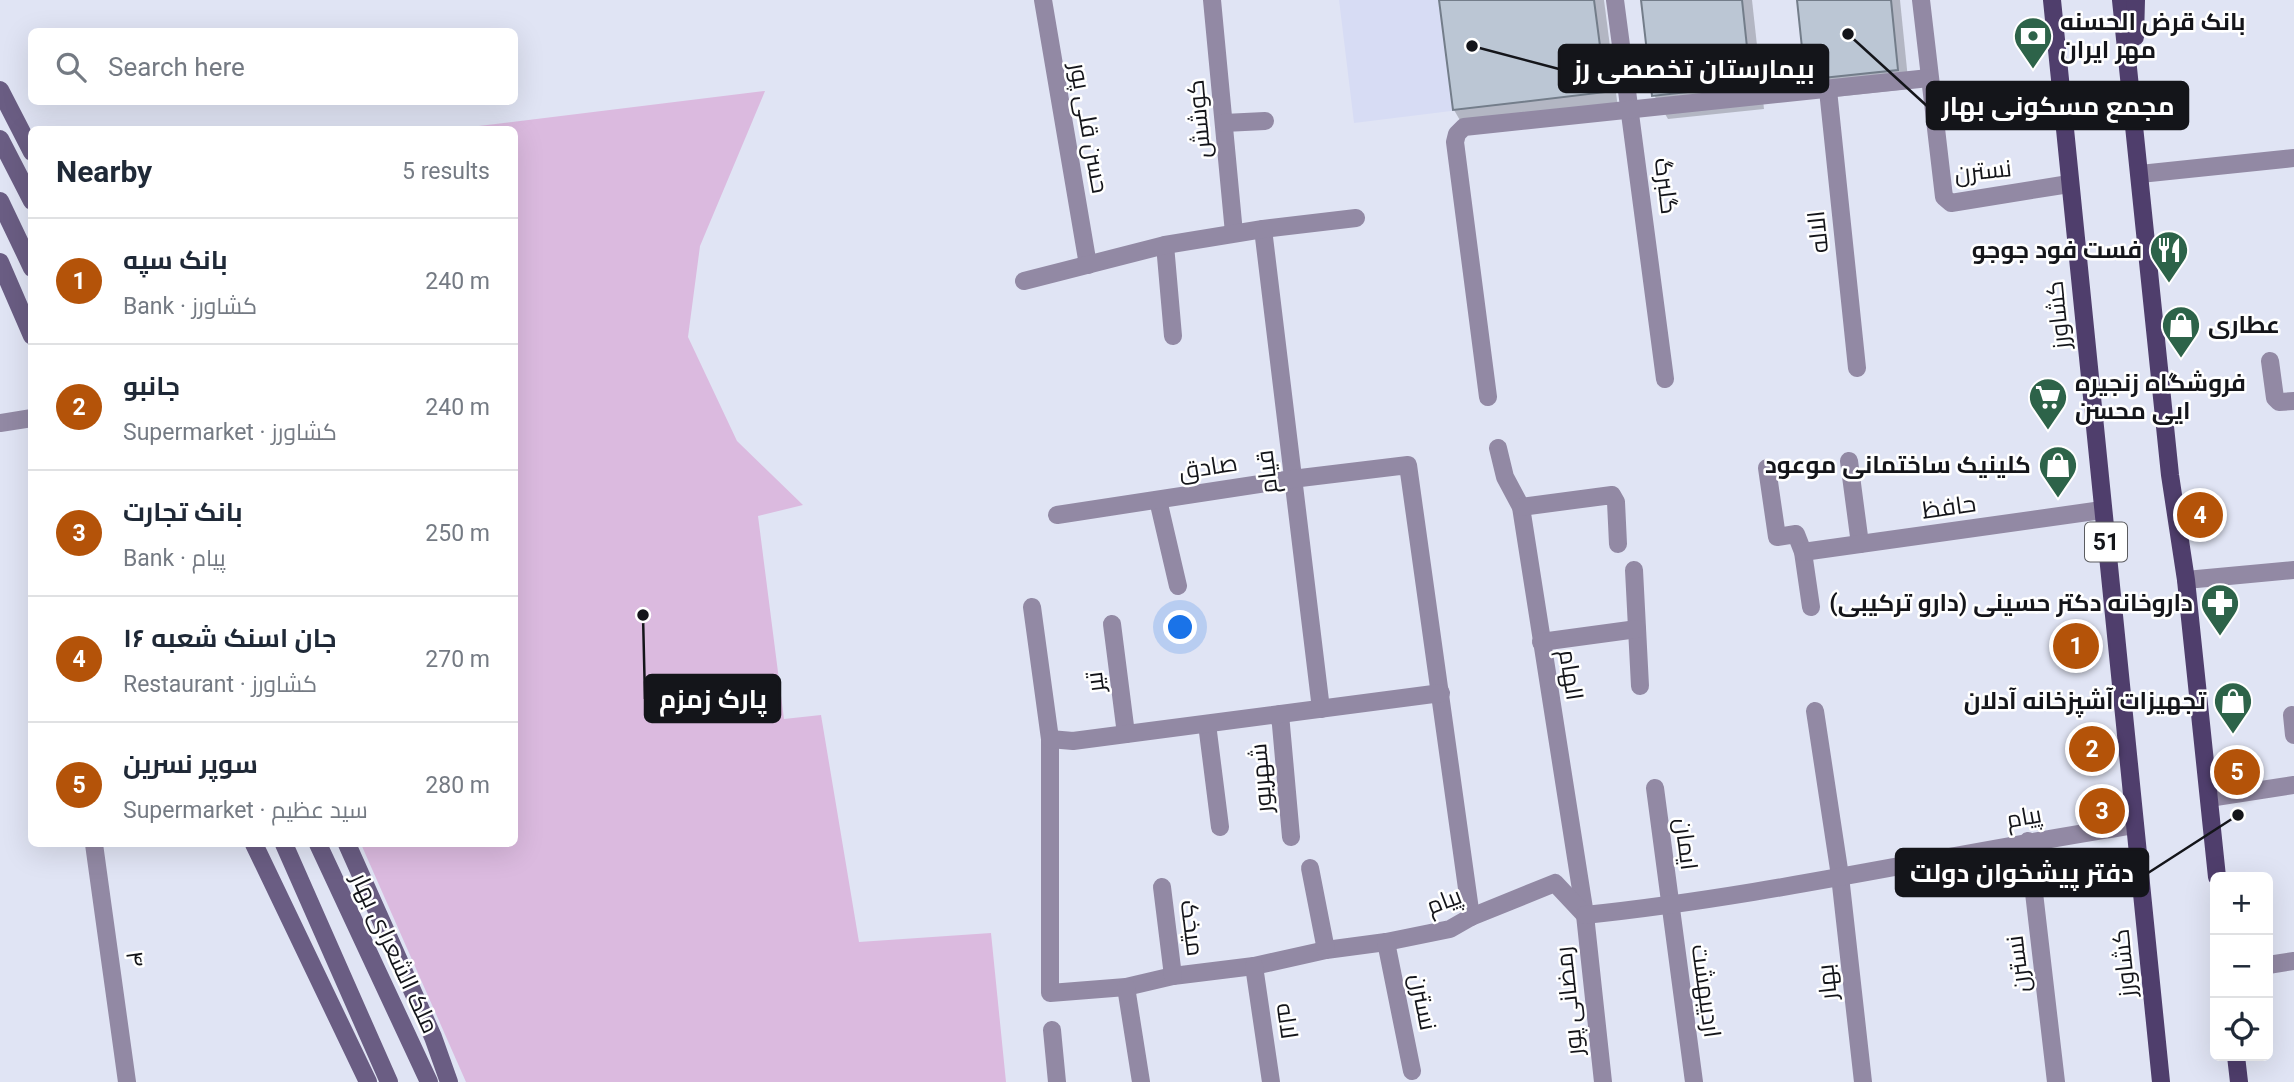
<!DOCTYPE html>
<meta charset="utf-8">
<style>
:root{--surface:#fff;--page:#f2f2f3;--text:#1f2937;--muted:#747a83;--line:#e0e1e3;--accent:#b45309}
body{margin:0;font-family:Roboto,Cairo,sans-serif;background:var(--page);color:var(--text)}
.controls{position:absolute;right:21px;bottom:21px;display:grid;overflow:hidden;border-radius:10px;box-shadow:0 7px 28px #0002}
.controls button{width:63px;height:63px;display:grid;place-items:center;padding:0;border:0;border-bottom:2px solid var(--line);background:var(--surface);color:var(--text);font:35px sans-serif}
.you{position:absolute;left:1181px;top:628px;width:24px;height:24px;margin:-18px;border:5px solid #fff;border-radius:50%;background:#1a73e8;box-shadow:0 0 0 10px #1a73e833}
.badge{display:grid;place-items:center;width:46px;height:46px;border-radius:50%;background:var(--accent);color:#fff;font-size:23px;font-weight:700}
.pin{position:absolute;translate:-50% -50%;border:4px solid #fff;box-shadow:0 2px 7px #0006}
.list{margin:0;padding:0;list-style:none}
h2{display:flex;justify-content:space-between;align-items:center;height:91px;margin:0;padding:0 28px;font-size:30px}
h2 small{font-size:23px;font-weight:400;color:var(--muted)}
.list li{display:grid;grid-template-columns:46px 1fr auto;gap:21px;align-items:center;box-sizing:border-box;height:126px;padding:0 28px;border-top:2px solid var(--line)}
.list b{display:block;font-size:26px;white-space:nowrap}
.list p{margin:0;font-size:23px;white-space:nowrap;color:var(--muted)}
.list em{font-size:23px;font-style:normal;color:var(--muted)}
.icon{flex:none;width:38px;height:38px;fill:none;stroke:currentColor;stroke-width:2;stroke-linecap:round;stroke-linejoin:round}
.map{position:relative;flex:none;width:2294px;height:1082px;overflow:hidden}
.search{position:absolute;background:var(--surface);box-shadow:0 7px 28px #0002;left:28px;top:28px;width:490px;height:77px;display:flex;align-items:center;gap:18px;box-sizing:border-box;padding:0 24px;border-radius:10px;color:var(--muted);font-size:26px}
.panel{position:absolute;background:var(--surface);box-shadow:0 7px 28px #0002;left:28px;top:126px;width:490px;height:721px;border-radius:10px}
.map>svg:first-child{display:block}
</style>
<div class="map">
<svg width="2294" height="1082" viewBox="0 0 2294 1082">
<rect width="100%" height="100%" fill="#e0e4f4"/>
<polygon fill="#d7dcf4" points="1339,0 1594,0 1606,92 1354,123"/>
<polygon fill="#dbbadf" points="765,91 700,246 688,337 737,441 803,505 758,516 784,719 821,715 859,942 991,933 1006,1082 466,1082 361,844 514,844 514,130 454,129"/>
<g fill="#0003">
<polygon points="1441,0 1604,0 1619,116 1468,134 1454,110"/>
<polygon points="1643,0 1752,0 1764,109 1668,119 1654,95"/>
<polygon points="1799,0 1900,0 1909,89 1826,98 1806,67"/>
</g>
<g fill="#bbc6d4" stroke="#737d8a" stroke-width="2">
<polygon points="1439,0 1594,0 1606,92 1453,110"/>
<polygon points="1641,0 1742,0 1751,85 1652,96"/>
<polygon points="1797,0 1891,0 1898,70 1813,79 1804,67"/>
</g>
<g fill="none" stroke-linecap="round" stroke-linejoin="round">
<g stroke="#9289a4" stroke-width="18">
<polyline points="1043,0 1088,265"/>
<polyline points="1212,0 1234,233"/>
<polyline points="1615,0 1665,379"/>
<polyline points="1921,0 1944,197 1951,203 2069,184"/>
<polyline points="1828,90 1857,368"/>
<polyline points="1224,123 1265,121"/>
<polyline points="2140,174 2294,158"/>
<polyline points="1263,229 1321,709"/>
<polyline points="1165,245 1173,336"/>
<polyline points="1024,281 1165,245 1263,229 1356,218"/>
<polyline points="2270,361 2275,398 2279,402 2294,401"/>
<polyline points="1488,397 1455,142 1457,134 1464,127 1929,78"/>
<polyline points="0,423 32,418"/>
<polyline points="1498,448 1505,477 1521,507 1585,915 1603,1082"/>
<polyline points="1849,461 1860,544"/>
<polyline points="1767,468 1777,537 1796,534 1803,552 1811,607"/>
<polyline points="1158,500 1178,586"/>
<polyline points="1521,507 1612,495 1616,502 1618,544"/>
<polyline points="1057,515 1292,479 1408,465 1471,917"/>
<polyline points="1803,552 2102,510"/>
<polyline points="1634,570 1640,686"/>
<polyline points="2186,580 2294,570"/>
<polyline points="1032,607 1050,739 1050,993 1126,987 1173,976 1254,966 1326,950 1386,942 1450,929 1471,917 1555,883 1585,915"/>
<polyline points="1112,624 1126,734"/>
<polyline points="1541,642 1637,629"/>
<polyline points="1815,711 1840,876 1863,1082"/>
<polyline points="1280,714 1291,837"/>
<polyline points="2292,715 2294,735"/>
<polyline points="1207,724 1220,827"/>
<polyline points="1050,739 1073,741 1441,693"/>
<polyline points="1655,788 1694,1082"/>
<polyline points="2028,841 2056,1082"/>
<polyline points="94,844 127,1082"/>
<polyline points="1310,868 1326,950"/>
<polyline points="1162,887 1173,976"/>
<path d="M1585,915C1769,896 1951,853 2135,825"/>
<polyline points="1386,942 1412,1071"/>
<polyline points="2268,965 2294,961"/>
<polyline points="1254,966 1271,1082"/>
<polyline points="1126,987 1141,1082"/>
<polyline points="1052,1030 1057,1082"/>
</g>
<polyline stroke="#9289a4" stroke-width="18" points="2209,798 2294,785"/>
<g stroke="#6a5d83" stroke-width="18">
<polyline points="0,90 32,152"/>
<polyline points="0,139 32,201"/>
<polyline points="0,201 32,268"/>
<polyline points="0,262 32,336"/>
<polyline points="254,844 368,1082"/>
<polyline points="284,844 389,1082"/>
<polyline points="318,844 429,1082"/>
<polyline points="347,844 433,1037 449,1082"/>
</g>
<g stroke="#4f3e6c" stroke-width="18">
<polyline points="2052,0 2161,1082"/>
<polyline points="2121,0 2170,475 2186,580 2217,877"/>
<polyline points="2135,37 2136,0"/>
<polyline points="2236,1056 2239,1082"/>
</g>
</g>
<defs>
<g id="bank-pin" transform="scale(2.0125)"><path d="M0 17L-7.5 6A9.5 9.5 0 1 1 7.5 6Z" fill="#2d6349" stroke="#fff"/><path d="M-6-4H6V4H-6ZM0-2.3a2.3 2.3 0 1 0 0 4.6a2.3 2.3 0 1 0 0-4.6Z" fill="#fff"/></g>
<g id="restaurant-pin" transform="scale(2.0125)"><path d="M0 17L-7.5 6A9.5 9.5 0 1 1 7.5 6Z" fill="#2d6349" stroke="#fff"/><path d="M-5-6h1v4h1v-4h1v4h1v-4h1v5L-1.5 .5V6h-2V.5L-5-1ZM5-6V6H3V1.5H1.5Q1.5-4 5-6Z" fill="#fff"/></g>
<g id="shop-pin" transform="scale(2.0125)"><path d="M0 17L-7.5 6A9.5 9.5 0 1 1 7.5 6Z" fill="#2d6349" stroke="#fff"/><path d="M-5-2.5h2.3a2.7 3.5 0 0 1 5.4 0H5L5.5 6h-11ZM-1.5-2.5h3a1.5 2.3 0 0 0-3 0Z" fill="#fff"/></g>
<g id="supermarket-pin" transform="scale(2.0125)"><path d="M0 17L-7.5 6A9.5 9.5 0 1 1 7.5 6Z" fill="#2d6349" stroke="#fff"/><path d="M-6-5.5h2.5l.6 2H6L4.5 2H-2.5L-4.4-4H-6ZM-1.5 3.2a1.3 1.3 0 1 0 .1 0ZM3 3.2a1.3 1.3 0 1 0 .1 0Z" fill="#fff"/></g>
<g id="pharmacy-pin" transform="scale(2.0125)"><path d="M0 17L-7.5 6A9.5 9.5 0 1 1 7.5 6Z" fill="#2d6349" stroke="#fff"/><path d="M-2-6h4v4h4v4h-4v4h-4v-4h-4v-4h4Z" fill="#fff"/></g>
</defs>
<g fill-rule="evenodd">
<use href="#bank-pin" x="2033" y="36"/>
<use href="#restaurant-pin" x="2169" y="250"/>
<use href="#shop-pin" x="2181" y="325"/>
<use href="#supermarket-pin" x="2048" y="397"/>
<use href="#shop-pin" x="2058" y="465"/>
<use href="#pharmacy-pin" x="2220" y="603"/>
<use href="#shop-pin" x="2233" y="701"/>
</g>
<g text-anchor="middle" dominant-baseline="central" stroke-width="5" stroke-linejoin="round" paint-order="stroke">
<rect fill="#fff" stroke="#5a5b5f" stroke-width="2" x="2085" y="522.5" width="42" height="39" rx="5"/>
<g font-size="23" font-weight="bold" fill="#14151a">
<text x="2106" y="542">51</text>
</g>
<g font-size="24" font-weight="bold" fill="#14151a" stroke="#fff" text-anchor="end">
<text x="2060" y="22" text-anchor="start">بانک قرض الحسنه<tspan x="2060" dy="28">مهر ایران</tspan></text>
<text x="2142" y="250">فست فود جوجو</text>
<text x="2208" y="325" text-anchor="start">عطاری</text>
<text x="2075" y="383" text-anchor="start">فروشگاه زنجیره<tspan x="2075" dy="28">ایی محسن</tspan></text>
<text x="2031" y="465">کلینیک ساختمانی موعود</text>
<text x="2193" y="603">داروخانه دکتر حسینی (دارو ترکیبی)</text>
<text x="2206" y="701">تجهیزات آشپزخانه آدلان</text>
</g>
<g font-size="24" fill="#14151a" stroke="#fff">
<text transform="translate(1199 119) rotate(-95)">کوشش</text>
<text transform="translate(1089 128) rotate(80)">حسن قلی پور</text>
<text transform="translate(1983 171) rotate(-6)">نسترن</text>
<text transform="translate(1666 186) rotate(83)">گلبرگ</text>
<text transform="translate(1818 232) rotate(-96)">الاله</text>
<text transform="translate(2058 315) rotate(-96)">کشاورز</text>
<text transform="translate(1208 467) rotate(-9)">صادق</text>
<text transform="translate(1267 472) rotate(-97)">قیام</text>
<text transform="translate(1949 507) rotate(-8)">حافظ</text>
<text transform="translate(1571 675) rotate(81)">الهام</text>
<text transform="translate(1095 682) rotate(-97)">تیر</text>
<text transform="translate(1261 778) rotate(-95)">شهریور</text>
<text transform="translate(2024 817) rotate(-10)">پیام</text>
<text transform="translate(1686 844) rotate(83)">ایمان</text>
<text transform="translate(1444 901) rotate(-21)">پیام</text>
<text transform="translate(1192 928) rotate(83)">میخک</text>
<text transform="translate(395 953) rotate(65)">ملک الشعرای بهار</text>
<text transform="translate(135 959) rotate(82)">۴</text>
<text transform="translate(2124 963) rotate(-96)">کشاورز</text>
<text transform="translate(2018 964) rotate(-97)">نسترن</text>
<text transform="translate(1827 982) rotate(-96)">بهار</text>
<text transform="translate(1706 991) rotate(82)">اردیبهشت</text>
<text transform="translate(1569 1001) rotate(-96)">رمضانی پور</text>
<text transform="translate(1423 1002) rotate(79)">نسترن</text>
<text transform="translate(1287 1021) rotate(82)">لاله</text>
</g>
</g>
<path fill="none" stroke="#14151a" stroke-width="2.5" d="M1472 46L1559 69M1848 34L1927 106M643 615L645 699M2238 815L2148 873"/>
<g fill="#14151a" stroke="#fff" stroke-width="2.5">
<circle cx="1472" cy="46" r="7"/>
<circle cx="1848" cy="34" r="7"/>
<circle cx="643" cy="615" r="7"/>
<circle cx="2238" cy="815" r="7"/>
</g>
<g fill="#14151a" stroke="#14151a" stroke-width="2.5">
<rect x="1559" y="45" width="269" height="47" rx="7"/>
<rect x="1927" y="82" width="261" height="47" rx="7"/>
<rect x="645" y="675" width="135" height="47" rx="7"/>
<rect x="1896" y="849" width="252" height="47" rx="7"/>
</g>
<g font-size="26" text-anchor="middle" font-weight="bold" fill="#fff">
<text x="1694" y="78">بیمارستان تخصصی رز</text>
<text x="2058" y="115">مجمع مسکونی بهار</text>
<text x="713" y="708">پارک زمزم</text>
<text x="2022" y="882">دفتر پیشخوان دولت</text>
</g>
</svg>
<div class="controls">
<button>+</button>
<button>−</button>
<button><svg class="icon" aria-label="locate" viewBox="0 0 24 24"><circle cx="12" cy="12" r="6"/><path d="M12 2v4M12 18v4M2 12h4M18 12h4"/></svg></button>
</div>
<div class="you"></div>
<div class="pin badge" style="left:2076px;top:646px">1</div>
<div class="pin badge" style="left:2092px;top:749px">2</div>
<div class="pin badge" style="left:2102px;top:811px">3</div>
<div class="pin badge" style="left:2200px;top:515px">4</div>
<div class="pin badge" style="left:2237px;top:772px">5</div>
<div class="search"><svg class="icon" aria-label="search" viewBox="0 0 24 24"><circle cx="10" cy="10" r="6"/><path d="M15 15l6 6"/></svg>Search here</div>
<section class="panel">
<h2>Nearby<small>5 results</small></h2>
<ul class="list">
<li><span class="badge">1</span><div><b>بانک سپه</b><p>Bank · کشاورز</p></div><em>240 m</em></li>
<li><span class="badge">2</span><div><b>جانبو</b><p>Supermarket · کشاورز</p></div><em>240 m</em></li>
<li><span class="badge">3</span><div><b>بانک تجارت</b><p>Bank · پیام</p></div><em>250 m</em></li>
<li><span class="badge">4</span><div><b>جان اسنک شعبه ۱۶</b><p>Restaurant · کشاورز</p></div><em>270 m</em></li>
<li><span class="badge">5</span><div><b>سوپر نسرین</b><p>Supermarket · سید عظیم</p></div><em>280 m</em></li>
</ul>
</section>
</div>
